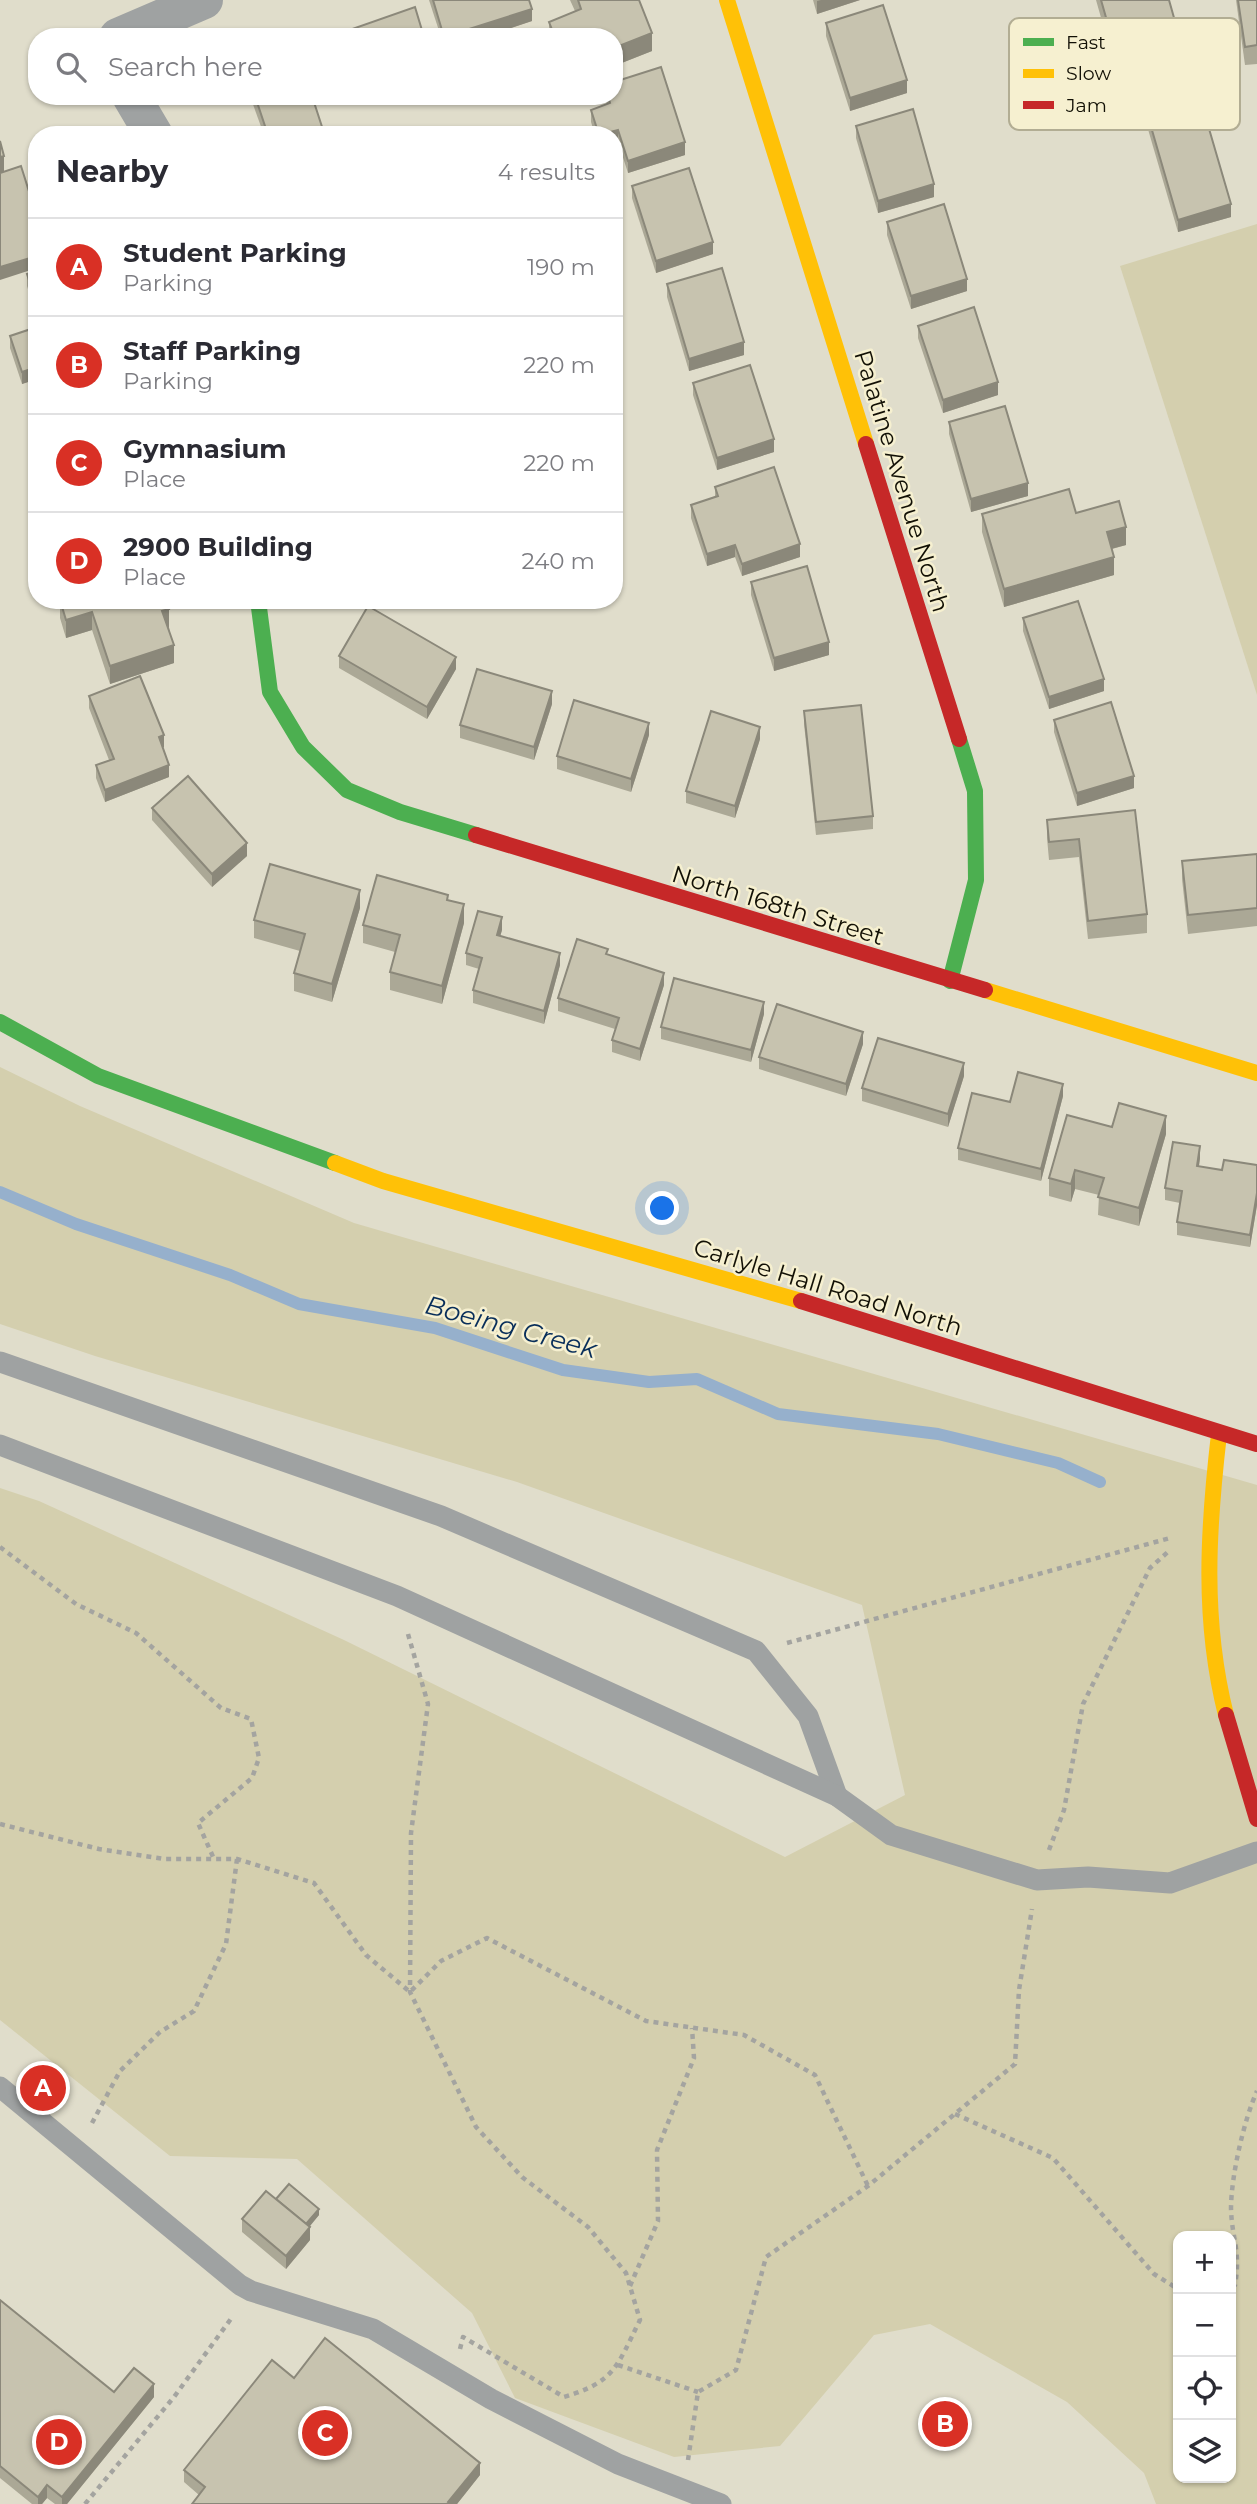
<!DOCTYPE html>
<meta charset="utf-8">
<style>
:root{--surface:#fff;--page:#f2f2f3;--text:#2b2b33;--muted:#7c7c81;--line:#e1e1e2;--accent:#d93025}
body{margin:0;font-family:Montserrat,sans-serif;background:var(--page);color:var(--text)}
.controls{position:absolute;right:21px;bottom:21px;display:grid;overflow:hidden;border-radius:14px;box-shadow:0 2px 5px #0004}
.controls button{width:63px;height:63px;display:grid;place-items:center;padding:0;border:0;border-bottom:2px solid var(--line);background:var(--surface);color:var(--text);font:35px sans-serif}
.you{position:absolute;left:663px;top:1209px;width:24px;height:24px;margin:-18px;border:5px solid #fff;border-radius:50%;background:#1a73e8;box-shadow:0 0 0 10px #1a73e833}
.badge{display:grid;place-items:center;width:46px;height:46px;border-radius:50%;background:var(--accent);color:#fff;font-size:23px;font-weight:700}
.pin{position:absolute;translate:-50% -50%;border:4px solid #fff;box-shadow:0 2px 7px #0006}
.list{margin:0;padding:0;list-style:none}
h2{display:flex;justify-content:space-between;align-items:center;height:91px;margin:0;padding:0 28px;font-size:30px}
h2 small{font-size:23px;font-weight:400;color:var(--muted)}
.list li{display:grid;grid-template-columns:46px 1fr auto;gap:21px;align-items:center;box-sizing:border-box;height:98px;padding:0 28px;border-top:2px solid var(--line)}
.list b{display:block;font-size:26px;white-space:nowrap}
.list p{margin:0;font-size:23px;white-space:nowrap;color:var(--muted)}
.list em{font-size:23px;font-style:normal;color:var(--muted)}
.icon{flex:none;width:38px;height:38px;fill:none;stroke:currentColor;stroke-width:2;stroke-linecap:round;stroke-linejoin:round}
.map{position:relative;flex:none;width:1257px;height:2504px;overflow:hidden}
.search{position:absolute;background:var(--surface);box-shadow:0 2px 5px #0004;left:28px;top:28px;width:595px;height:77px;display:flex;align-items:center;gap:18px;box-sizing:border-box;padding:0 24px;border-radius:28px;color:var(--muted);font-size:26px}
.panel{position:absolute;background:var(--surface);box-shadow:0 2px 5px #0004;left:28px;top:126px;width:595px;height:483px;border-radius:28px}
.map>svg:first-child{display:block}
</style>
<div class="map">
<svg width="1257" height="2504" viewBox="0 0 1257 2504">
<rect width="100%" height="100%" fill="#e0ddcb"/>
<g fill="#d4cfae" fill-rule="evenodd">
<polygon points="1257,224 1257,695 1120,266"/>
<path d="M0,1067L80,1106L354,1223L1257,1485V2504H1156L1144,2473L1067,2402L930,2324L874,2335L780,2446L674,2457L515,2398L472,2313L297,2159L170,2156L0,2020V1488L39,1501L344,1640L785,1857L905,1795L862,1605L517,1482L95,1356L0,1324ZM1178,2236H1231V2478H1178Z"/>
</g>
<g fill="none" stroke-linecap="round" stroke-linejoin="round">
<polyline stroke="#96b0cc" stroke-width="12" points="0,1192 76,1224 230,1275 299,1304 435,1328 563,1370 649,1382 697,1379 778,1414 938,1434 1058,1463 1100,1482"/>
<g stroke="#a4a4a0" stroke-width="4.5" stroke-dasharray="5 5" stroke-linecap="butt">
<polyline points="0,1547 76,1604 136,1633 221,1708 251,1719 259,1758 252,1778 198,1823 214,1859"/>
<path d="M408,1634L428,1704L411,1833L410,1992L476,2127L522,2177L588,2227L626,2273L640,2320C617,2366 615,2382 564,2397L463,2337L460,2349"/>
<polyline points="787,1643 1170,1538"/>
<polyline points="0,1824 99,1849 165,1859 237,1859 314,1883 366,1955 410,1992 441,1961 487,1938 646,2021 744,2035 815,2075 868,2186"/>
<polyline points="1049,1850 1064,1810 1083,1704 1150,1568 1169,1551"/>
<polyline points="955,2114 1053,2158 1154,2274 1178,2289"/>
<polyline points="92,2123 120,2071 160,2032 194,2011 226,1944 237,1859"/>
<polyline points="630,2286 658,2221 657,2150 694,2058 692,2028"/>
<path d="M1231,2287L1235,2285C1241,2251 1232,2240 1231,2209C1231,2176 1244,2120 1257,2091"/>
<polyline points="618,2365 698,2392"/>
<polyline points="688,2460 698,2392 736,2370 766,2257 868,2186 1015,2064 1019,1990 1032,1909"/>
<polyline points="85,2504 174,2397 233,2316"/>
</g>
<g stroke="#9fa2a2" stroke-width="21">
<polyline points="0,1362 441,1516 756,1651 808,1716 837,1796"/>
<polyline points="0,1445 397,1596 837,1796 891,1835 1037,1880 1088,1877 1170,1883 1257,1852"/>
<polyline points="0,2087 240,2285 251,2291 373,2329 491,2399 618,2464 721,2504"/>
</g>
<g stroke="#9fa2a2" stroke-width="38">
<polyline points="118,37 204,0"/>
<polyline points="131,96 154,135"/>
</g>
<g stroke="#4caf50" stroke-width="16">
<polyline points="258,600 270,692 303,747 347,790 400,812 476,835"/>
<polyline points="950,981 976,880 975,791 959,739"/>
<polyline points="0,1022 98,1076 335,1163"/>
</g>
<g stroke="#ffc107" stroke-width="16">
<polyline points="727,0 866,444"/>
<polyline points="985,990 1257,1073"/>
<polyline points="335,1163 383,1181 801,1301"/>
<path d="M1219,1434C1208,1529 1202,1620 1226,1715"/>
</g>
<g stroke="#c62828" stroke-width="16">
<polyline points="866,444 959,739"/>
<polyline points="476,835 985,990"/>
<polyline points="801,1301 1257,1444"/>
<polyline points="1226,1715 1257,1819"/>
</g>
</g>
<g fill="#aba896">
<polygon points="429,0 529,0 532,21 484,37 441,37"/>
<polygon points="570,0 639,0 652,51 614,66 614,37 549,37 549,22 575,11"/>
<polygon points="813,0 860,0 817,14"/>
<polygon points="1096,0 1169,0 1178,51 1171,52 1176,88 1125,102"/>
<polygon points="1236,0 1257,0 1257,64 1245,65"/>
<polygon points="826,23 907,93 850,111 826,36"/>
<polygon points="250,96 312,96 324,135 264,135"/>
<polygon points="605,96 614,96 685,155 628,173 618,142 614,143 614,135 595,135 591,122 591,110 607,105"/>
<polygon points="1145,106 1231,217 1178,232 1145,119"/>
<polygon points="856,126 934,197 878,213 856,138"/>
<polygon points="632,186 713,254 656,273 632,198"/>
<polygon points="887,222 967,291 911,309 887,235"/>
<polygon points="37,271 37,318 27,286 27,274"/>
<polygon points="667,284 744,355 689,371 667,297"/>
<polygon points="918,326 998,395 943,413 918,338"/>
<polygon points="37,327 37,379 22,384 10,348 10,336"/>
<polygon points="693,383 774,452 717,470 693,395"/>
<polygon points="949,422 1028,496 971,512 949,434"/>
<polygon points="715,487 800,557 742,576 735,557 707,566 691,518 691,505 715,497"/>
<polygon points="1076,513 1126,545 1112,549 1114,575 1004,607 982,532 982,514"/>
<polygon points="751,582 829,655 774,671 751,595"/>
<polygon points="60,600 169,627 174,663 110,684 92,630 66,638 60,618"/>
<polygon points="1023,618 1104,691 1049,709 1023,631"/>
<polygon points="339,656 456,669 427,719 339,668"/>
<polygon points="89,696 164,747 163,748 169,777 105,802 96,778 96,765 109,760 89,708"/>
<polygon points="552,704 534,760 460,738 460,725"/>
<polygon points="804,711 873,816 873,829 816,835 804,724"/>
<polygon points="1054,720 1134,788 1077,806 1054,732"/>
<polygon points="649,735 631,792 557,769 557,756"/>
<polygon points="760,739 735,818 686,803 686,791"/>
<polygon points="152,808 247,856 212,887 152,820"/>
<polygon points="1135,810 1147,914 1147,933 1088,939 1079,857 1049,860 1047,838 1047,820"/>
<polygon points="1257,854 1257,926 1188,934 1182,879 1182,861"/>
<polygon points="448,900 464,923 442,1004 390,990 390,972 395,952 363,943 363,925"/>
<polygon points="360,908 332,1002 294,991 294,973 300,951 254,938 254,920"/>
<polygon points="502,930 500,936 560,965 544,1024 473,1003 473,990 479,969 466,965 466,953"/>
<polygon points="608,955 664,985 640,1061 612,1052 612,1040 615,1029 558,1011 558,998"/>
<polygon points="764,1014 751,1062 661,1039 661,1027"/>
<polygon points="863,1044 846,1096 759,1069 759,1057"/>
<polygon points="964,1076 948,1127 862,1101 862,1088"/>
<polygon points="1063,1096 1041,1181 958,1160 958,1148 1010,1102"/>
<polygon points="1112,1127 1166,1134 1139,1226 1098,1215 1099,1195 1075,1189 1071,1202 1049,1196 1049,1178"/>
<polygon points="1200,1158 1199,1166 1222,1170 1257,1165 1257,1205 1250,1247 1177,1235 1177,1222 1180,1203 1165,1200 1165,1188"/>
<polygon points="276,2199 319,2215 309,2226 310,2240 286,2269 242,2232 242,2219"/>
<polygon points="0,2300 114,2392 154,2397 67,2504 55,2504 47,2498 42,2504 32,2504 0,2478"/>
<polygon points="294,2378 480,2475 457,2504 192,2504 199,2495 184,2482 184,2470"/>
</g>
<g fill="#8b887a">
<polygon points="821,0 860,0 817,14 817,1"/>
<polygon points="532,9 532,21 484,37 445,37"/>
<polygon points="1178,32 1178,51 1166,53 1166,35"/>
<polygon points="652,33 652,51 614,66 614,48"/>
<polygon points="1176,70 1176,88 1125,102 1125,84"/>
<polygon points="907,80 907,93 850,111 850,98"/>
<polygon points="618,130 618,142 614,143 614,135 601,135"/>
<polygon points="685,142 685,155 628,173 628,161"/>
<polygon points="4,156 4,174 0,175 0,157"/>
<polygon points="934,184 934,197 878,213 878,201"/>
<polygon points="1231,204 1231,217 1178,232 1178,220"/>
<polygon points="713,242 713,254 656,273 656,261"/>
<polygon points="37,256 37,268 0,280 0,267"/>
<polygon points="967,279 967,291 911,309 911,296"/>
<polygon points="744,342 744,355 689,371 689,359"/>
<polygon points="37,367 37,379 22,384 22,372"/>
<polygon points="998,382 998,395 943,413 943,400"/>
<polygon points="774,439 774,452 717,470 717,458"/>
<polygon points="1028,483 1028,496 971,512 971,499"/>
<polygon points="1126,527 1126,545 1107,550 1107,532"/>
<polygon points="800,544 800,557 742,576 742,564"/>
<polygon points="735,545 735,557 707,566 707,554"/>
<polygon points="1114,557 1114,575 1004,607 1004,589"/>
<polygon points="169,609 169,627 162,629 162,611"/>
<polygon points="92,612 92,630 66,638 66,620"/>
<polygon points="829,642 829,655 774,671 774,658"/>
<polygon points="174,645 174,663 110,684 110,666"/>
<polygon points="456,657 456,669 427,719 427,707"/>
<polygon points="1104,679 1104,691 1049,709 1049,697"/>
<polygon points="552,691 552,704 534,760 534,747"/>
<polygon points="649,723 649,735 631,792 631,779"/>
<polygon points="760,727 760,739 735,818 735,806"/>
<polygon points="164,735 164,747 159,749 159,737"/>
<polygon points="169,765 169,777 105,802 105,790"/>
<polygon points="1134,776 1134,788 1077,806 1077,793"/>
<polygon points="247,843 247,856 212,887 212,874"/>
<polygon points="360,890 360,908 332,1002 332,984"/>
<polygon points="464,904 464,923 442,1004 442,986"/>
<polygon points="502,917 502,930 497,947 497,935"/>
<polygon points="560,953 560,965 544,1024 544,1011"/>
<polygon points="664,973 664,985 640,1061 640,1049"/>
<polygon points="764,1002 764,1014 751,1062 751,1050"/>
<polygon points="863,1032 863,1044 846,1096 846,1084"/>
<polygon points="964,1063 964,1076 948,1127 948,1114"/>
<polygon points="1063,1084 1063,1096 1041,1181 1041,1169"/>
<polygon points="1166,1116 1166,1134 1139,1226 1139,1208"/>
<polygon points="1200,1146 1200,1158 1197,1178 1197,1166"/>
<polygon points="1075,1170 1075,1189 1071,1202 1071,1184"/>
<polygon points="1257,1193 1257,1205 1250,1247 1250,1235"/>
<polygon points="319,2209 319,2215 306,2231 306,2225"/>
<polygon points="310,2227 310,2240 286,2269 286,2256"/>
<polygon points="154,2384 154,2397 67,2504 62,2504 62,2497"/>
<polygon points="480,2463 480,2475 457,2504 448,2504 448,2502"/>
<polygon points="47,2485 47,2498 42,2504 38,2504 38,2497"/>
</g>
<g fill="#c7c3af" stroke="#8b887a" stroke-width="2">
<polygon points="433,0 529,0 532,9 444,37"/>
<polygon points="578,0 639,0 652,33 614,48 614,37 555,37 549,22 581,9"/>
<polygon points="1101,0 1169,0 1178,32 1166,35 1176,70 1125,84"/>
<polygon points="1238,0 1257,0 1257,45 1245,47"/>
<polygon points="883,5 907,80 850,98 826,23"/>
<polygon points="415,7 424,37 336,37 335,35"/>
<polygon points="661,67 685,142 628,161 618,130 599,135 591,110 610,103 608,96 614,96 614,82"/>
<polygon points="1198,91 1231,204 1178,220 1145,106"/>
<polygon points="255,96 312,96 324,133 320,135 268,135"/>
<polygon points="913,109 934,184 878,201 856,126"/>
<polygon points="0,141 4,156 0,157"/>
<polygon points="21,166 37,217 37,256 0,267 0,173"/>
<polygon points="689,168 713,242 656,261 632,186"/>
<polygon points="944,204 967,279 911,296 887,222"/>
<polygon points="722,268 744,342 689,359 667,284"/>
<polygon points="37,271 37,305 27,274"/>
<polygon points="974,307 998,382 943,400 918,326"/>
<polygon points="37,327 37,367 22,372 10,336"/>
<polygon points="750,365 774,439 717,458 693,383"/>
<polygon points="1005,406 1028,483 971,499 949,422"/>
<polygon points="774,467 800,544 742,564 735,545 707,554 691,505 718,496 715,487"/>
<polygon points="1069,489 1076,513 1119,501 1126,527 1107,532 1114,557 1004,589 982,514"/>
<polygon points="807,566 829,642 774,658 751,582"/>
<polygon points="60,600 166,600 169,609 162,611 174,645 110,666 92,612 66,620"/>
<polygon points="1078,601 1104,679 1049,697 1023,618"/>
<polygon points="368,606 456,657 427,707 339,656"/>
<polygon points="477,669 552,691 534,747 460,725"/>
<polygon points="140,676 164,735 159,737 169,765 105,790 96,765 114,759 89,696"/>
<polygon points="574,700 649,723 631,779 557,756"/>
<polygon points="1111,702 1134,776 1077,793 1054,720"/>
<polygon points="861,705 873,816 816,822 804,711"/>
<polygon points="711,711 760,727 735,806 686,791"/>
<polygon points="188,776 247,843 212,874 152,808"/>
<polygon points="1135,810 1147,914 1088,921 1079,839 1049,842 1047,820"/>
<polygon points="1257,854 1257,908 1188,915 1182,861"/>
<polygon points="270,864 360,890 332,984 294,973 305,934 254,920"/>
<polygon points="377,875 448,895 447,900 464,904 442,986 390,972 400,935 363,925"/>
<polygon points="478,911 502,917 497,935 560,953 544,1011 473,990 482,958 466,953"/>
<polygon points="577,939 608,949 606,954 664,973 640,1049 612,1040 619,1018 558,998"/>
<polygon points="674,978 764,1002 751,1050 661,1027"/>
<polygon points="777,1004 863,1032 846,1084 759,1057"/>
<polygon points="878,1038 964,1063 948,1114 862,1088"/>
<polygon points="1018,1072 1063,1084 1041,1169 958,1148 972,1093 1010,1102"/>
<polygon points="1119,1103 1166,1116 1139,1208 1098,1197 1104,1178 1075,1170 1071,1184 1049,1178 1067,1115 1112,1127"/>
<polygon points="1173,1142 1200,1146 1197,1166 1222,1170 1224,1160 1257,1165 1257,1193 1250,1235 1177,1222 1182,1191 1165,1188"/>
<polygon points="289,2184 319,2209 306,2224 276,2199"/>
<polygon points="266,2191 310,2227 286,2256 242,2219"/>
<polygon points="0,2300 114,2392 134,2368 154,2384 62,2497 47,2485 38,2497 0,2466"/>
<polygon points="325,2338 480,2463 448,2502 451,2504 192,2504 205,2487 184,2470 272,2360 294,2378"/>
</g>
<g text-anchor="middle" dominant-baseline="central" stroke-width="5" stroke-linejoin="round" paint-order="stroke">
<g font-size="24" fill="#121005" stroke="#f6f0d0">
<text transform="translate(902 481) rotate(73)">Palatine Avenue North</text>
<text transform="translate(778 905) rotate(17)">North 168th Street</text>
<text transform="translate(828 1287) rotate(17)">Carlyle Hall Road North</text>
</g>
<g font-size="26" font-style="italic" fill="#082e5a" stroke="#f6f0d0">
<text transform="translate(511 1327) rotate(15)">Boeing Creek</text>
</g>
</g>
<rect x="1009" y="18" width="231" height="112" rx="10" fill="#f6f0d0" stroke="#b2ad93" stroke-width="2"/>
<rect x="1023" y="38" width="31" height="8" fill="#4caf50"/>
<rect x="1023" y="69" width="31" height="9" fill="#ffc107"/>
<rect x="1023" y="101" width="31" height="8" fill="#c62828"/>
<g font-size="19" fill="#121005">
<text x="1066" y="49">Fast</text>
<text x="1066" y="80">Slow</text>
<text x="1066" y="112">Jam</text>
</g>
</svg>
<div class="controls">
<button>+</button>
<button>−</button>
<button><svg class="icon" aria-label="locate" viewBox="0 0 24 24"><circle cx="12" cy="12" r="6"/><path d="M12 2v4M12 18v4M2 12h4M18 12h4"/></svg></button>
<button><svg class="icon" aria-label="layers" viewBox="0 0 24 24"><path d="M12 4l9 5-9 5-9-5zM3 14l9 5 9-5"/></svg></button>
</div>
<div class="you"></div>
<div class="pin badge" style="left:43px;top:2088px">A</div>
<div class="pin badge" style="left:945px;top:2424px">B</div>
<div class="pin badge" style="left:325px;top:2433px">C</div>
<div class="pin badge" style="left:59px;top:2442px">D</div>
<div class="search"><svg class="icon" aria-label="search" viewBox="0 0 24 24"><circle cx="10" cy="10" r="6"/><path d="M15 15l6 6"/></svg>Search here</div>
<section class="panel">
<h2>Nearby<small>4 results</small></h2>
<ul class="list">
<li><span class="badge">A</span><div><b>Student Parking</b><p>Parking</p></div><em>190 m</em></li>
<li><span class="badge">B</span><div><b>Staff Parking</b><p>Parking</p></div><em>220 m</em></li>
<li><span class="badge">C</span><div><b>Gymnasium</b><p>Place</p></div><em>220 m</em></li>
<li><span class="badge">D</span><div><b>2900 Building</b><p>Place</p></div><em>240 m</em></li>
</ul>
</section>
</div>
